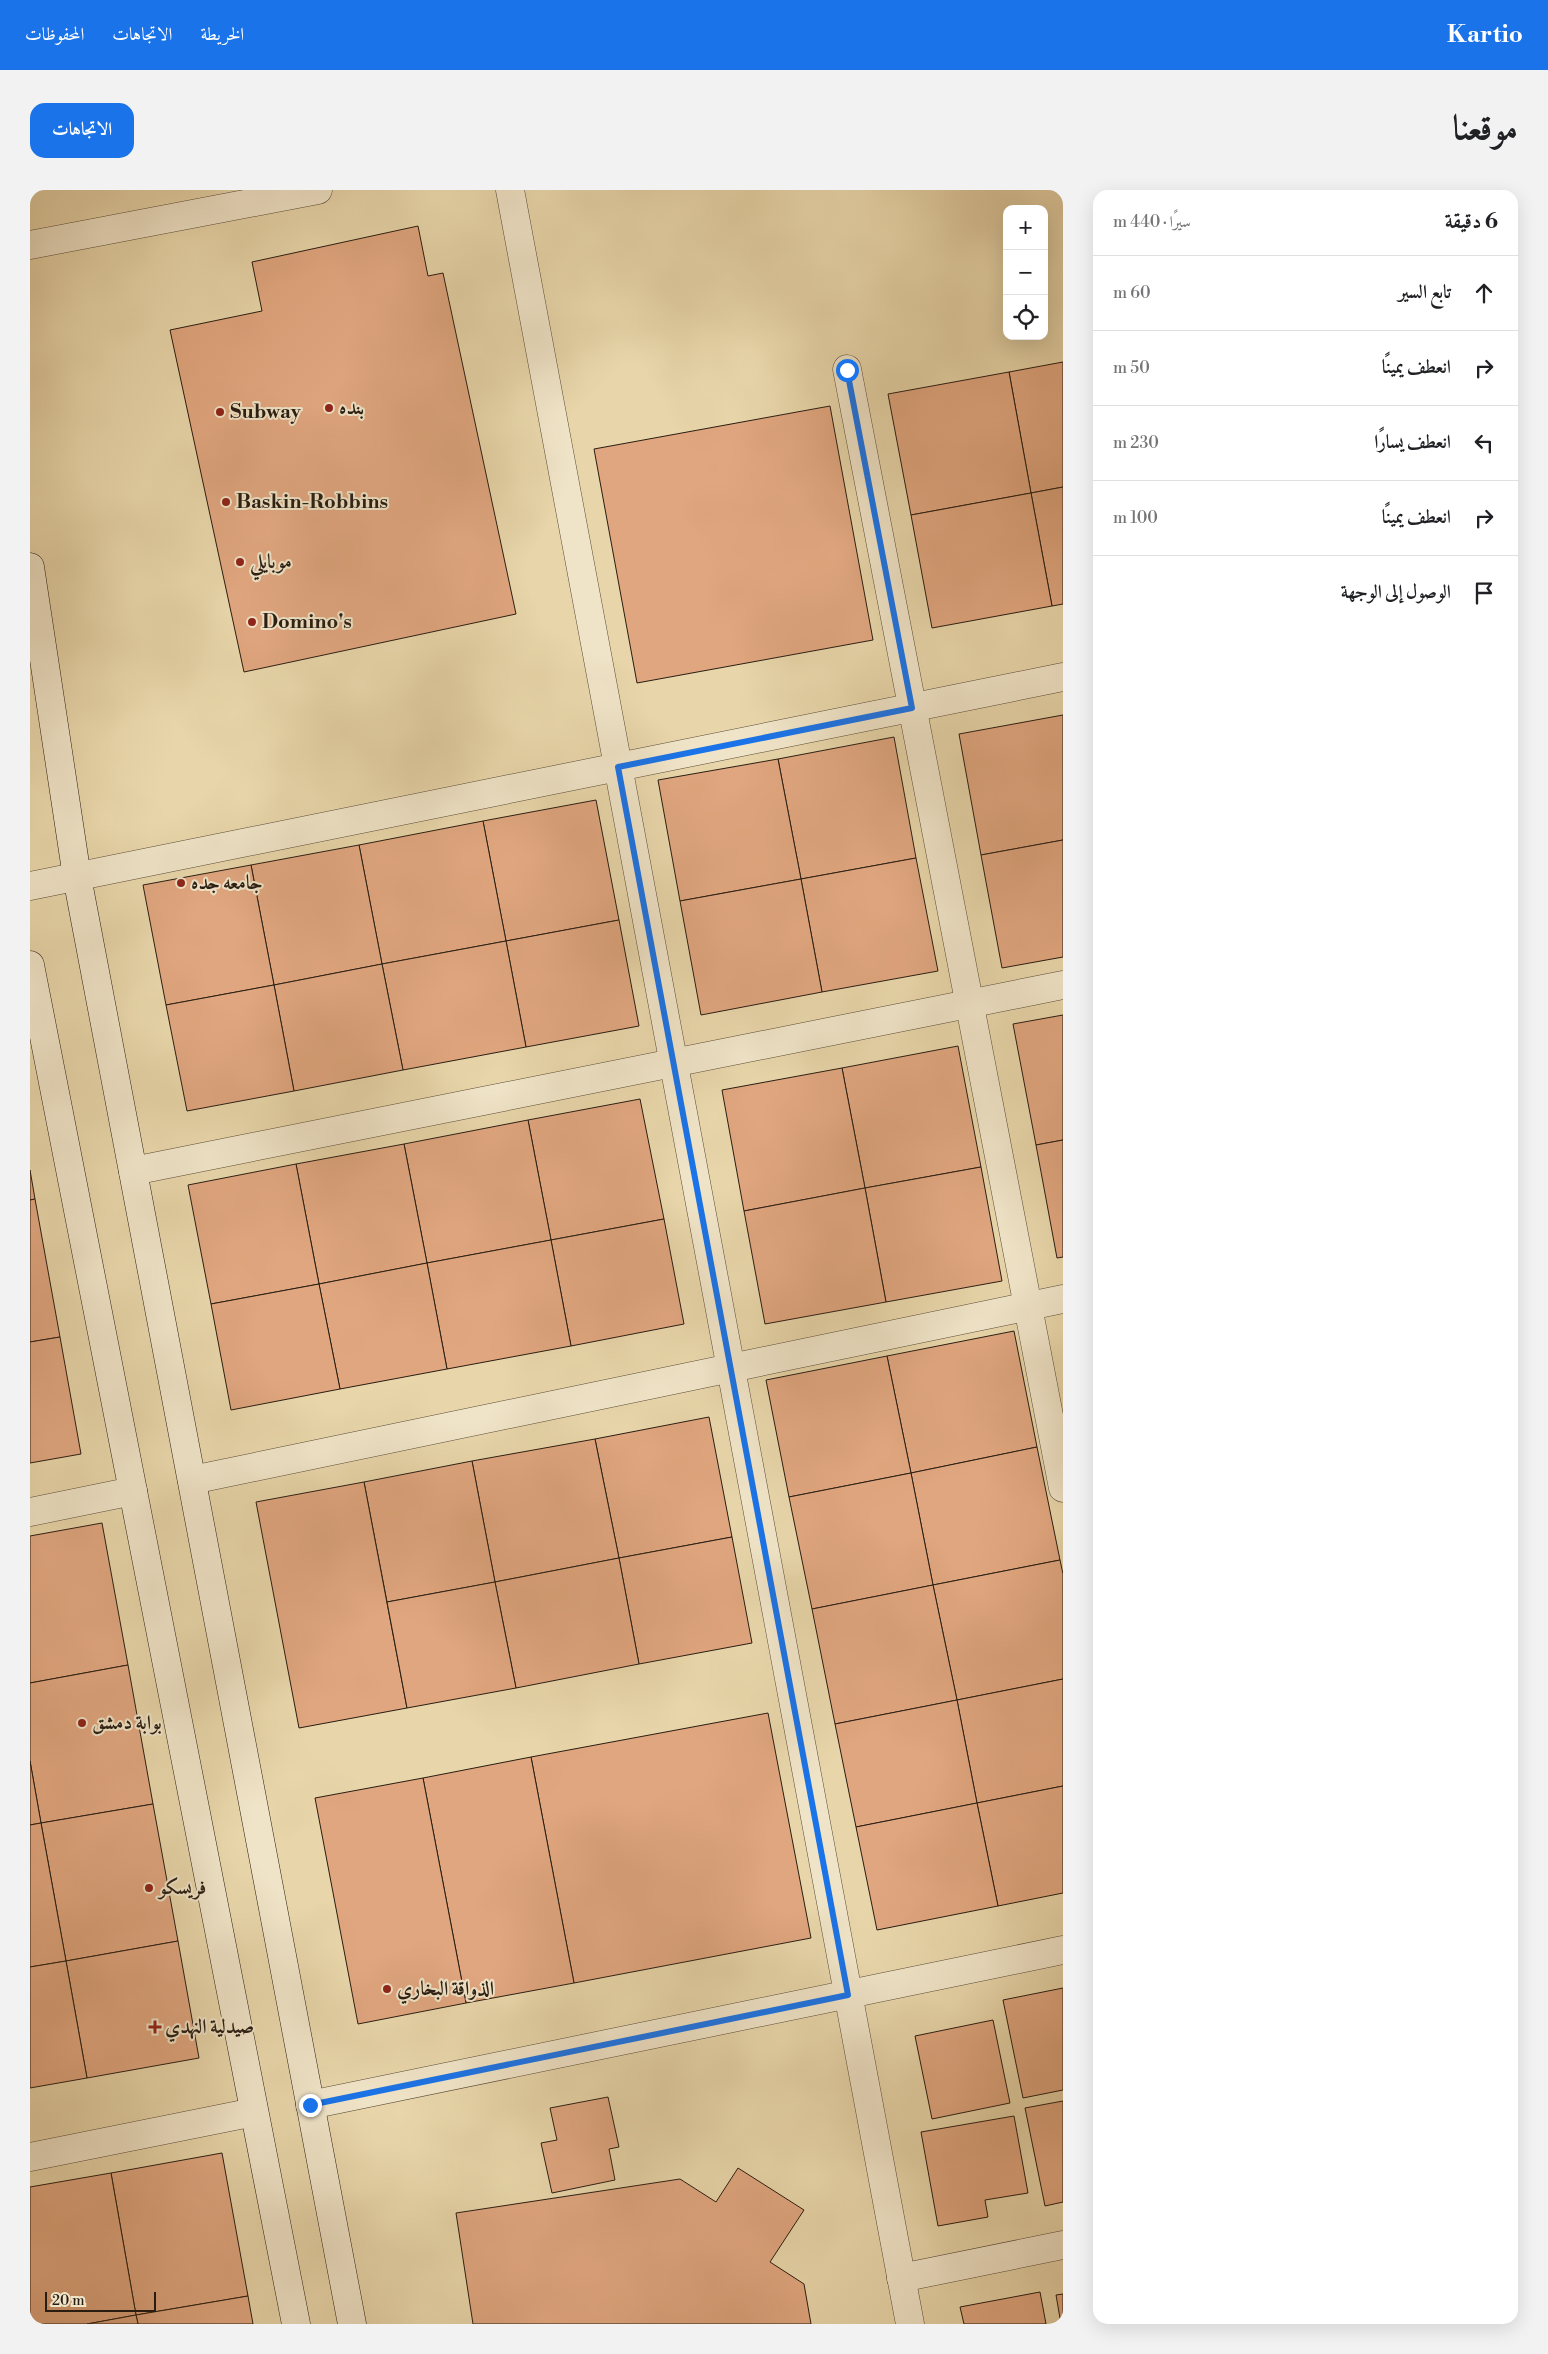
<!DOCTYPE html>
<html lang="ar">
<meta charset="utf-8">
<style>
:root{--surface:#fff;--page:#f2f2f2;--text:#202124;--muted:#757577;--line:#e0e0e0;--accent:#1a73e8}
body{margin:0;font-family:"Libre Bodoni",Amiri,serif;background:var(--page);color:var(--text);direction:rtl}
.controls{position:absolute;right:15px;top:15px;display:grid;overflow:hidden;border-radius:10px;box-shadow:0 5px 20px #0002}
.controls button{width:45px;height:45px;display:grid;place-items:center;padding:0;border:0;border-bottom:1px solid var(--line);background:var(--surface);color:var(--text);font:25px sans-serif}
.scale{position:absolute;left:15px;bottom:12px;width:111px;box-sizing:border-box;padding-left:5px;border:2px solid #291d12;border-top:0;font-size:14px;line-height:18px;white-space:nowrap;color:#291d12;-webkit-text-stroke:4px #f0e4c8;paint-order:stroke}
.stop{position:absolute;width:15px;height:15px;margin:-11px;border:4px solid #1a73e8;border-radius:50%;background:#fff}
.stop.end{background:#1a73e8;border-color:#fff;box-shadow:0 1px 5px #0008}
.list{margin:0;padding:0;list-style:none}
h2{display:flex;justify-content:space-between;align-items:center;height:65px;margin:0;padding:0 20px;font-size:21px}
h2 small{font-size:16px;font-weight:400;color:var(--muted)}
.list li{display:grid;grid-template-columns:32px 1fr auto;gap:15px;align-items:center;box-sizing:border-box;height:75px;padding:0 20px;border-top:1px solid var(--line)}
.list b{display:block;font-size:19px;white-space:nowrap}
.list em{font-size:16px;font-style:normal;color:var(--muted)}
.icon{flex:none;width:28px;height:28px;fill:none;stroke:currentColor;stroke-width:2;stroke-linecap:round;stroke-linejoin:round}
.map{position:relative;flex:none;width:1033px;height:2134px;overflow:hidden;direction:ltr;border-radius:15px}
header{display:flex;align-items:center;gap:30px;box-sizing:border-box;height:70px;padding:0 25px;background:var(--accent);color:#fff}
header strong{font-size:24px}
nav{display:flex;gap:28px;margin-inline-start:auto;font-size:18px}
.intro{display:flex;align-items:center;justify-content:space-between;box-sizing:border-box;height:120px;padding:0 30px}
h1{margin:0;font-size:35px}
.button{padding:12px 22px;border-radius:15px;background:var(--accent);color:#fff;font-size:18px;font-weight:700}
main{display:flex;gap:30px;padding:0 30px}
aside{flex:1;background:var(--surface);border-radius:15px;box-shadow:0 5px 20px #0002}
.map>svg:first-child{display:block}
</style>
<header>
<strong>Kartio</strong>
<nav><a>الخريطة</a><a>الاتجاهات</a><a>المحفوظات</a></nav>
</header>
<div class="intro"><h1>موقعنا</h1><a class="button">الاتجاهات</a></div>
<main>
<aside>
<h2>6 دقيقة<small>سيرًا · 440 m</small></h2>
<ul class="list">
<li><svg class="icon" aria-label="ahead" viewBox="0 0 24 24"><path d="M12 20V5M6 11l6-6 6 6"/></svg><div><b>تابع السير</b></div><em>60 m</em></li>
<li><svg class="icon" aria-label="right" viewBox="0 0 24 24"><path d="M7 20v-9h11M14 6l5 5-5 5"/></svg><div><b>انعطف يمينًا</b></div><em>50 m</em></li>
<li><svg class="icon" aria-label="left" viewBox="0 0 24 24"><path d="M17 20v-9H6M10 6l-5 5 5 5"/></svg><div><b>انعطف يسارًا</b></div><em>230 m</em></li>
<li><svg class="icon" aria-label="right" viewBox="0 0 24 24"><path d="M7 20v-9h11M14 6l5 5-5 5"/></svg><div><b>انعطف يمينًا</b></div><em>100 m</em></li>
<li><svg class="icon" aria-label="arrive" viewBox="0 0 24 24"><path d="M6 21V4h12l-3 4 3 4H6"/></svg><div><b>الوصول إلى الوجهة</b></div></li>
</ul>
</aside>
<div class="map">
<svg width="1033" height="2134" viewBox="0 0 1033 2134">
<rect width="100%" height="100%" fill="#e8d6aa"/>
<filter id="stains"><feTurbulence type="fractalNoise" baseFrequency=".004" numOctaves="4"/><feColorMatrix values="0 0 0 0 .2 0 0 0 0 .09 0 0 0 0 .02 0 0 0 .5 -.17"/></filter>
<radialGradient id="worn" r=".72"><stop offset=".6" stop-color="#630" stop-opacity="0"/><stop offset="1" stop-color="#630" stop-opacity=".3"/></radialGradient>
<g fill="#e0a67f" stroke="#291d12">
<polygon points="388,36 398,86 413,83 486,424 214,482 140,140 232,121 222,72"/>
<polygon points="1033,172 1033,297 1001,303 979,182"/>
<polygon points="979,182 1001,303 881,325 858,204"/>
<polygon points="800,216 843,450 607,493 564,259"/>
<polygon points="1033,297 1033,414 1022,416 1001,303"/>
<polygon points="1001,303 1022,416 902,438 881,325"/>
<polygon points="1033,525 1033,650 951,665 929,544"/>
<polygon points="864,547 886,668 771,689 748,569"/>
<polygon points="748,569 771,689 650,711 628,590"/>
<polygon points="566,610 589,730 476,751 453,631"/>
<polygon points="453,631 476,751 352,774 329,655"/>
<polygon points="1033,650 1033,767 972,778 951,665"/>
<polygon points="329,655 352,774 244,795 221,675"/>
<polygon points="886,668 908,781 792,802 771,689"/>
<polygon points="221,675 244,795 136,815 113,695"/>
<polygon points="771,689 792,802 671,825 650,711"/>
<polygon points="589,730 609,836 496,857 476,751"/>
<polygon points="476,751 496,857 373,880 352,774"/>
<polygon points="352,774 373,880 264,901 244,795"/>
<polygon points="244,795 264,901 157,921 136,815"/>
<polygon points="1033,825 1033,950 1006,955 983,834"/>
<polygon points="928,856 951,977 835,998 812,878"/>
<polygon points="812,878 835,998 714,1021 692,900"/>
<polygon points="610,909 634,1029 521,1050 498,930"/>
<polygon points="498,930 521,1050 397,1073 374,954"/>
<polygon points="1033,950 1033,1067 1027,1068 1006,955"/>
<polygon points="374,954 397,1073 289,1094 266,974"/>
<polygon points="266,974 289,1094 181,1114 158,995"/>
<polygon points="951,977 972,1091 856,1112 835,998"/>
<polygon points="0,980 5,1009 0,1010"/>
<polygon points="835,998 856,1112 735,1134 714,1021"/>
<polygon points="5,1009 30,1147 0,1152 0,1010"/>
<polygon points="634,1029 654,1134 541,1156 521,1050"/>
<polygon points="521,1050 541,1156 417,1179 397,1073"/>
<polygon points="397,1073 417,1179 310,1199 289,1094"/>
<polygon points="289,1094 310,1199 201,1220 181,1114"/>
<polygon points="984,1141 1007,1257 881,1283 857,1166"/>
<polygon points="30,1147 51,1264 0,1273 0,1152"/>
<polygon points="857,1166 881,1283 759,1307 736,1190"/>
<polygon points="679,1227 702,1347 589,1368 565,1249"/>
<polygon points="565,1249 589,1368 465,1392 442,1271"/>
<polygon points="1007,1257 1030,1370 903,1395 881,1283"/>
<polygon points="442,1271 465,1392 357,1412 334,1292"/>
<polygon points="881,1283 903,1395 782,1419 759,1307"/>
<polygon points="334,1292 377,1518 269,1538 226,1312"/>
<polygon points="72,1333 98,1475 0,1493 0,1346"/>
<polygon points="702,1347 722,1453 609,1474 589,1368"/>
<polygon points="589,1368 609,1474 486,1498 465,1392"/>
<polygon points="1030,1370 1033,1384 1033,1489 927,1510 903,1395"/>
<polygon points="465,1392 486,1498 377,1518 357,1412"/>
<polygon points="903,1395 927,1510 805,1534 782,1419"/>
<polygon points="98,1475 123,1614 11,1633 0,1571 0,1493"/>
<polygon points="1033,1489 1033,1596 947,1613 927,1510"/>
<polygon points="927,1510 947,1613 826,1637 805,1534"/>
<polygon points="738,1523 781,1748 544,1793 501,1567"/>
<polygon points="501,1567 544,1793 436,1813 393,1588"/>
<polygon points="0,1571 11,1633 0,1635"/>
<polygon points="393,1588 436,1813 328,1834 285,1608"/>
<polygon points="1033,1596 1033,1703 968,1716 947,1613"/>
<polygon points="947,1613 968,1716 847,1740 826,1637"/>
<polygon points="123,1614 148,1751 36,1771 11,1633"/>
<polygon points="11,1633 36,1771 0,1777 0,1635"/>
<polygon points="148,1751 169,1868 57,1888 36,1771"/>
<polygon points="36,1771 57,1888 0,1898 0,1777"/>
<polygon points="1033,1798 1033,1900 993,1908 973,1810"/>
<polygon points="963,1830 980,1913 902,1929 885,1846"/>
<polygon points="578,1907 589,1957 579,1959 585,1990 522,2003 511,1953 527,1950 520,1918"/>
<polygon points="1033,1911 1033,2012 1015,2016 995,1918"/>
<polygon points="984,1926 998,2003 955,2010 958,2027 908,2036 891,1942"/>
<polygon points="192,1963 218,2106 106,2125 81,1983"/>
<polygon points="708,1978 774,2020 740,2072 774,2094 781,2134 443,2134 426,2023 650,1989 686,2012"/>
<polygon points="81,1983 106,2125 57,2134 0,2134 0,1997"/>
<polygon points="1010,2102 1016,2134 934,2134 930,2117"/>
<polygon points="1033,2104 1033,2134 1031,2134 1026,2105"/>
<polygon points="218,2106 223,2134 108,2134 106,2125"/>
<polygon points="106,2125 108,2134 57,2134"/>
</g>
<g fill="none" stroke-linecap="round" stroke-linejoin="round">
<g stroke="#594b38" stroke-width="29">
<g id="street">
<polyline points="480,0 880,2134"/>
<polyline points="0,55 288,0"/>
<polyline points="817,179 1033,1298"/>
<polyline points="0,696 1033,487"/>
<polyline points="103,981 1033,795"/>
<polyline points="162,1290 1033,1109"/>
<polyline points="0,1322 103,1301"/>
<polyline points="280,1915 1033,1760"/>
<polyline points="0,1967 224,1922"/>
<polyline points="871,2088 1033,2055"/>
</g>
</g>
<g stroke="#291d12" stroke-width="29">
<g id="secondary">
<polyline points="0,377 47,687 322,2134"/>
<polyline points="0,775 266,2134"/>
</g>
</g>
<use href="#street" stroke="#f0e4c8" stroke-width="28"/>
<use href="#secondary" stroke="#f0e4c8" stroke-width="28"/>
</g>
<g fill="none" stroke-linecap="round" stroke-linejoin="round">
<polyline stroke="#1a73e8" stroke-width="6" points="280,1915 818,1805 588,577 882,518 817,180"/>
</g>
<g fill="#8f2418" stroke="#f0e4c8" stroke-width="2">
<circle cx="299" cy="218" r="5"/>
<circle cx="190" cy="222" r="5"/>
<circle cx="196" cy="312" r="5"/>
<circle cx="210" cy="372" r="5"/>
<circle cx="222" cy="432" r="5"/>
<circle cx="151" cy="693" r="5"/>
<circle cx="52" cy="1533" r="5"/>
<circle cx="119" cy="1698" r="5"/>
<circle cx="357" cy="1799" r="5"/>
<path d="M122.5 1829.5h5v5h5v5h-5v5h-5v-5h-5v-5h5z"/>
</g>
<g text-anchor="middle" dominant-baseline="central" stroke-width="4" stroke-linejoin="round" paint-order="stroke">
<g font-size="20" font-weight="bold" fill="#291d12" stroke="#f0e4c8" text-anchor="start">
<text x="309" y="218">بنده</text>
<text x="200" y="222">Subway</text>
<text x="206" y="312">Baskin-Robbins</text>
<text x="220" y="372">موبايلي</text>
<text x="232" y="432">Domino's</text>
<text x="161" y="693">جامعه جده</text>
<text x="62" y="1533">بوابة دمشق</text>
<text x="129" y="1698">فريسكو</text>
<text x="367" y="1799">الذواقة البخاري</text>
<text x="135" y="1837">صيدلية النهدي</text>
</g>
</g>
<rect width="100%" height="100%" filter="url(#stains)"/>
<rect width="100%" height="100%" fill="url(#worn)"/>
</svg>
<div class="controls">
<button>+</button>
<button>−</button>
<button><svg class="icon" aria-label="locate" viewBox="0 0 24 24"><circle cx="12" cy="12" r="6"/><path d="M12 2v4M12 18v4M2 12h4M18 12h4"/></svg></button>
</div>
<div class="scale">20 m</div>
<div class="stop" style="left:817px;top:180px"></div>
<div class="stop end" style="left:280px;top:1915px"></div>
</div>
</main>
